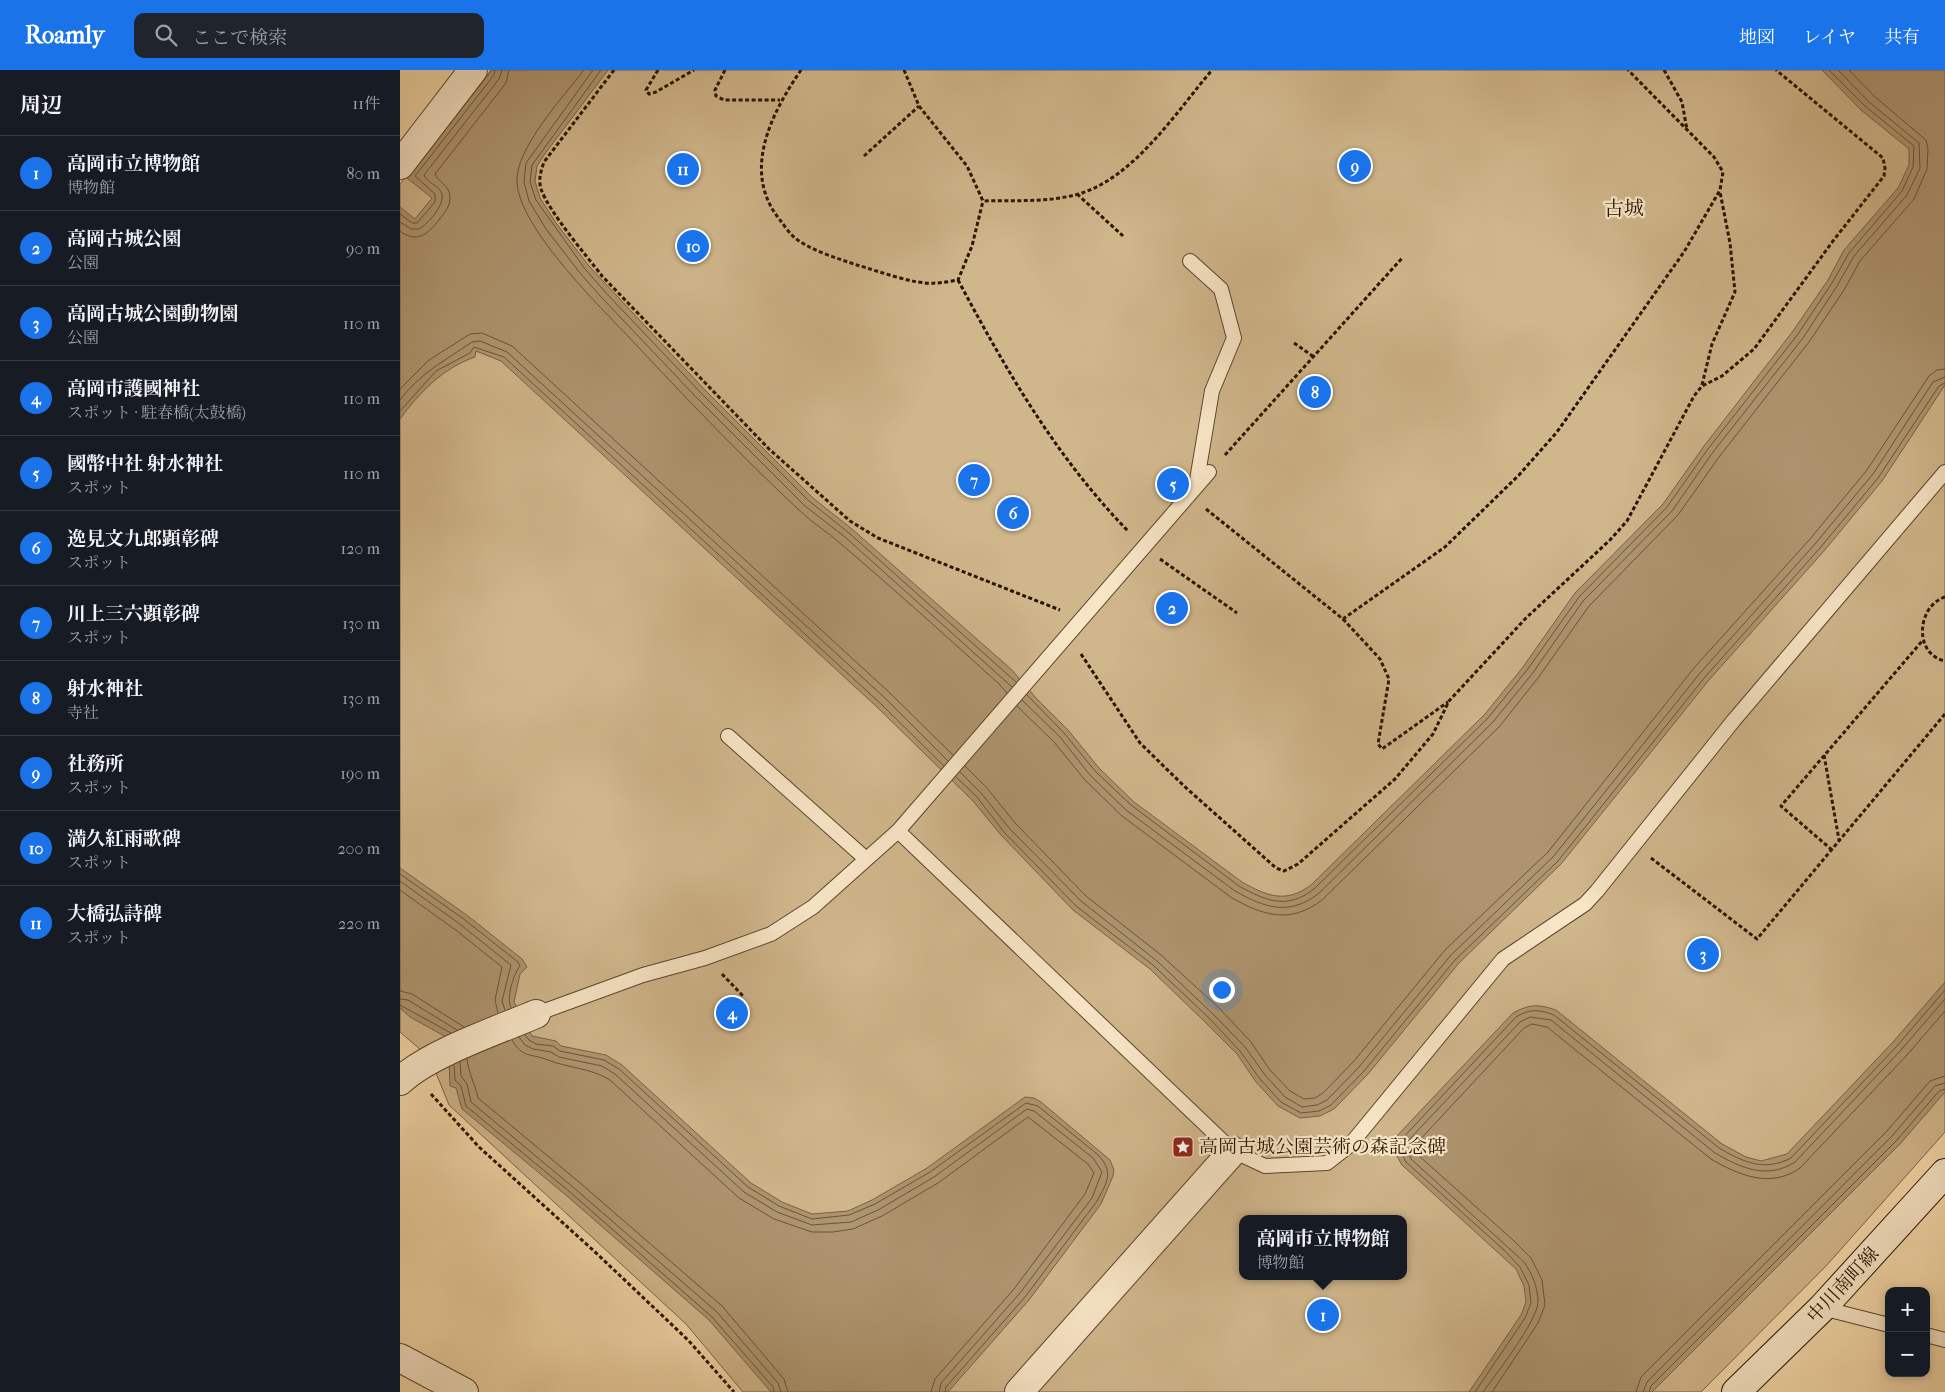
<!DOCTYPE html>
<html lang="ja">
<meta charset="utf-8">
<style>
:root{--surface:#171b24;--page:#20242c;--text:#f1f3f6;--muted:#9ea1a6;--line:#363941;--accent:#1a73e8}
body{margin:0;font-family:"IM FELL French Canon","Noto Serif JP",serif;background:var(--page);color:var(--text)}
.controls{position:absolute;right:15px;bottom:15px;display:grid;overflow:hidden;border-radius:10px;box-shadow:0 2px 8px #0003}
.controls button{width:45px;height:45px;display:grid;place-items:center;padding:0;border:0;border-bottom:1px solid var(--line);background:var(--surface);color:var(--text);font:25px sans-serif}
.you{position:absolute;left:821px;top:919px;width:18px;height:18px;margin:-12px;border:4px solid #fff;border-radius:50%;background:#1a73e8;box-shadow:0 0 0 8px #1a73e833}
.badge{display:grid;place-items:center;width:32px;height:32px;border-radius:50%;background:var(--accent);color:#fff;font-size:16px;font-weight:700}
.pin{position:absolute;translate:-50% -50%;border:2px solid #fff;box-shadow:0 1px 5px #0006}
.popup{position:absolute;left:839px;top:1145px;width:168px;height:65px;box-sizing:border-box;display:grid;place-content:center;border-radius:10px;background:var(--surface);filter:drop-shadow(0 1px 4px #0005);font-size:16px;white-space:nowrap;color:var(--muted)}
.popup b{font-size:19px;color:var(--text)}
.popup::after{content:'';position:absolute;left:50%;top:100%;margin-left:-10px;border:10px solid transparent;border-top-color:var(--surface)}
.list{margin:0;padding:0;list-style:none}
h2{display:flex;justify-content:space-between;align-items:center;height:65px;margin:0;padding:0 20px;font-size:21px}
h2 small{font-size:16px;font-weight:400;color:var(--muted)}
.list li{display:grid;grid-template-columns:32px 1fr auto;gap:15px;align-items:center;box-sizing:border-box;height:75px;padding:0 20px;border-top:1px solid var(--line)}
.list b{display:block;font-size:19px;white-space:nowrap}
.list p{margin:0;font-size:16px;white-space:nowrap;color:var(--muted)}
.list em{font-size:16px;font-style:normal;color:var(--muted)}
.icon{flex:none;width:28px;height:28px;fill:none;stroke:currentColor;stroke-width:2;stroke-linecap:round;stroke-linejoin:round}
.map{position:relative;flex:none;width:1545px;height:1322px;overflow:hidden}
header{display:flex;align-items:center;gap:30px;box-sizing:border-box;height:70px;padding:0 25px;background:var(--accent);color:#fff}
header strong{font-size:24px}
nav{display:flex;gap:28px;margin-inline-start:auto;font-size:18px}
.search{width:350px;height:45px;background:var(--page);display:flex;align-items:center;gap:12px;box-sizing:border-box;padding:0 18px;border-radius:10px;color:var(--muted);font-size:19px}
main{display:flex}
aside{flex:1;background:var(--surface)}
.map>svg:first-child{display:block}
</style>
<header>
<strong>Roamly</strong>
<div class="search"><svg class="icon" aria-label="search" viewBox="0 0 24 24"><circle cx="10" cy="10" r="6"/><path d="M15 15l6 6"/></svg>ここで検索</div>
<nav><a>地図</a><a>レイヤ</a><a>共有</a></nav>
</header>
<main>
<aside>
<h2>周辺<small>11件</small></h2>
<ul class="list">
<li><span class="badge">1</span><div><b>高岡市立博物館</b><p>博物館</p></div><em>80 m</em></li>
<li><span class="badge">2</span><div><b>高岡古城公園</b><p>公園</p></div><em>90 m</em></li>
<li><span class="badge">3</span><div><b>高岡古城公園動物園</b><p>公園</p></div><em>110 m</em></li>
<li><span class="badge">4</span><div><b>高岡市護國神社</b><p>スポット · 駐春橋(太鼓橋)</p></div><em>110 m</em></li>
<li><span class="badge">5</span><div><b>國幣中社 射水神社</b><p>スポット</p></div><em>110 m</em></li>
<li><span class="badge">6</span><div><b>逸見文九郎顕彰碑</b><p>スポット</p></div><em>120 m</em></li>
<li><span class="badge">7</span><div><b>川上三六顕彰碑</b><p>スポット</p></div><em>130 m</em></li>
<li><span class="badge">8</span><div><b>射水神社</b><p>寺社</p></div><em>130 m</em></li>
<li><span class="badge">9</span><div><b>社務所</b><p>スポット</p></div><em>190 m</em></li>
<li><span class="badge">10</span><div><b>満久紅雨歌碑</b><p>スポット</p></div><em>200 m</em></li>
<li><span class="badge">11</span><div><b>大橋弘詩碑</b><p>スポット</p></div><em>220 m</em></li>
</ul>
</aside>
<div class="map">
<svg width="1545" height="1322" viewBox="0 0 1545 1322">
<rect width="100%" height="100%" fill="#f3d7a8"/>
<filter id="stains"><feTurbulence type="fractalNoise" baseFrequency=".004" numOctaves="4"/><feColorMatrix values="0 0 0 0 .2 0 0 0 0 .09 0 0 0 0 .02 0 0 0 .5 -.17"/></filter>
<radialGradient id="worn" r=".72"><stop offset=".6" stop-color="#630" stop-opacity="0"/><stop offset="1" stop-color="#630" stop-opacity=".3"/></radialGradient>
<path fill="#d0b68b" stroke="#7c6546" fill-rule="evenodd" d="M91,0H1545V1062L1427,1195L1301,1322H343L286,1254L49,1035L30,988L0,962V114ZM843,1149H1003V1206H843Z"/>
<g fill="#ae956f" stroke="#786143">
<path d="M92,0H208L144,85L137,96L135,111L140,128L156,153L189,196L304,319L413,428L452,459L612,600L636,628L668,660L699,698L734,732L842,812C867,826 886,834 911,815L1085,644L1123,597L1175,523L1263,434L1304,376L1393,261L1428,210L1444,180L1498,118L1509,95V79L1461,40L1422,0H1545V315L1482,411L1424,481L1309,610L1161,794L1059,893L968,1004L934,1039L920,1046L900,1048L878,1036L856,1012L837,984L805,952L750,899L673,840L601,765L573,731L478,638L101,291L76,281L75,287C43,298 20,322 0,349V137L15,149L32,128L7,108Z"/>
<polygon points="0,798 68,846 122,889 127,897 120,904 114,932 132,966 156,971 161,976 206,985 222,995 351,1113 382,1132 412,1144 448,1141 472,1130 527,1098 625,1027 634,1028 641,1032 710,1090 714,1100 713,1106 701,1134 629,1230 548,1322 371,1322 309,1250 167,1126 62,1039 56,1018 50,1016 48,968 10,947 0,938"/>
<path d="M1545,912V1022L1500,1074L1252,1322H1069L1121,1245L1126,1232L1124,1216L1116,1199L1002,1095L994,1081V1069L1113,943C1130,934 1138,934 1156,940L1322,1074L1346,1087L1361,1091L1387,1084L1493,972Z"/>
</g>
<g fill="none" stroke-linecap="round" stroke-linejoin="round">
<g stroke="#6a5438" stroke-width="1">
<path d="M184,0C164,26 114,80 117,113C120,157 195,232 226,264C282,324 339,384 399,440C412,453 428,462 441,474C494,519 546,566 598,613L607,623"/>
<polyline points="193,0 126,93 124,112 129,131 146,159 180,203 202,228 296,327 405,436 445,467 612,617"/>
<polyline points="201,0 132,95 130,112 136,130 185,199 207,224 301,323 409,431 449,463 616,612"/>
<polyline points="0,144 12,153 17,153 35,132 35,124 15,106 94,5 95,0"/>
<path d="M0,152L11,159H19C28,154 47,133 41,122C38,115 27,113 24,105L99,9L102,0"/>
<path d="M0,161C17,174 28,164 39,150C44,143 51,136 50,126C49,115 38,112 35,104L106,13L109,0"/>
<polyline points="0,319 29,290 70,264 82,263 112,276 491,624 553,685"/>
<path d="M0,330C20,303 46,290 72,272L80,271L107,282L486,629L548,691"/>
<polyline points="0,341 36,301 70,283 74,277 104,287 481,634 544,696"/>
<path d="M627,625L664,663L695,701L731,735L839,816C866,831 887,840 914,819L1088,648L1127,600L1179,527L1267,437L1308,379L1398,264L1432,213L1449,183L1502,121L1513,97L1514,76L1465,36L1429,0"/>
<path d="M622,630L660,667L690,705L726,740L835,821C865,838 889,846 918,824L1093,652L1132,604L1183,531L1272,441L1313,382L1403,268L1437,216L1454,186L1507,125L1520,98L1519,73L1469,32L1438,0"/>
<path d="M617,636L654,672L685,710L722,746L832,828C864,846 891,854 922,830L1099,657L1138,608L1189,536L1278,445L1319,387L1409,272L1444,220L1460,191L1514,129L1527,99L1528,79L1526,70L1474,26L1449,0"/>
<polyline points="565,696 587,718 615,753 686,826 761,885 819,938 851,972 870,1000 890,1021 904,1029 915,1028 923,1023 954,991 1045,880 1148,782 1294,598 1410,469 1467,400 1529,306 1537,300 1545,299"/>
<polyline points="560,702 581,723 609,758 681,831 757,891 813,944 845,977 865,1005 885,1027 902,1037 917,1035 927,1030 959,997 1051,885 1153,787 1300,603 1415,474 1473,404 1533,312 1545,307"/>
<polyline points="556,707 577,727 604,762 676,836 753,895 809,948 840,981 860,1009 881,1032 901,1043 919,1041 931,1035 964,1001 1055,890 1158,791 1305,607 1420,478 1478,408 1539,316 1545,313"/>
<path d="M0,804L65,850L118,892L120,896C113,905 106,928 111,938"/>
<polyline points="0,811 61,855 111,895 102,931 105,940"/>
<polyline points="0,820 57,861 102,897 95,930 98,943"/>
<polyline points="0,921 12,924 64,957"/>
<polyline points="0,929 8,930 57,960"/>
<polyline points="0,935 51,963"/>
<path d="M125,965L129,970L136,974L153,976L160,981L204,990L219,999L348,1117L379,1136L412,1149L449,1145L475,1134L530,1102L626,1033L638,1036L697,1084C714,1101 708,1111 697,1131L625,1227L546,1317L545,1322"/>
<polyline points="119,967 125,975 133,979 151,982 159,987 202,996 215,1004 344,1122 377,1142 412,1155 451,1152 478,1140 534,1107 627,1039 634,1041 693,1088 702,1102 692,1128 620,1223 541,1313 539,1322"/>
<path d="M112,970C123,989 131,983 148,990C168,998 191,998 210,1010L339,1128L374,1149L412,1162H433L453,1159L482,1146L538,1113L628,1047L688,1094L694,1103L685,1124L614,1219L535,1309L531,1322"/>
<path d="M67,988C68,1003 75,1013 78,1028L179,1112L322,1236L384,1309L388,1322"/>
<polyline points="60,992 61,1006 67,1014 71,1032 174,1118 317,1242 378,1313 381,1322"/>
<polyline points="54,995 55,1010 61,1016 66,1036 170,1122 312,1247 373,1317 374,1322"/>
<path d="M1075,1322L1125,1248L1131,1233L1129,1215L1120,1197L1104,1180L1006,1092L999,1079V1072L1116,947C1129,939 1139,939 1154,945L1319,1078C1343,1092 1364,1102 1391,1088L1497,976L1545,920"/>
<path d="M1083,1322C1096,1304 1137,1252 1138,1232C1138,1217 1132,1204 1124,1192L1011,1089L1005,1074L1120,952L1130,947L1151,950L1315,1083C1341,1098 1367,1110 1395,1092L1501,980L1545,929"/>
<path d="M1092,1322L1138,1253L1145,1235L1142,1210L1131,1188L1113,1170L1017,1084L1014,1076L1124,958L1132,954L1147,957L1311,1089C1338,1105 1371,1119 1400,1098L1507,985L1545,941"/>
<polyline points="1236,1322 1241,1307 1487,1061 1530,1011 1545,1006"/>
<polyline points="1243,1322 1247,1312 1492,1066 1535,1016 1545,1013"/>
<polyline points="1249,1322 1251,1316 1497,1070 1539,1021 1545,1019"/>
</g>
<g stroke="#5a452a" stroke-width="16">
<g id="service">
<polyline points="790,191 821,219 834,268 812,321 796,416"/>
<polyline points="328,666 466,789"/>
<polyline points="498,761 833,1081 865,1096 927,1093 950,1075 1103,889 1185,834 1197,821 1334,650 1545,402"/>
<polyline points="136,944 243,905 305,888 371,864 413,837 498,761 809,402"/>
<polyline points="1422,1238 1489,1255"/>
<polyline points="1526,1265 1545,1270"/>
</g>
</g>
<g stroke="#5a452a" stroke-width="30">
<g id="minor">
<polyline points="0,95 73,0"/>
<path d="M0,1011C28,984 98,960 136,944"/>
<polyline points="0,1288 64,1322"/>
<polyline points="619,1322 833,1081"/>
</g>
</g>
<g stroke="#271400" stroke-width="30">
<polyline id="secondary" points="1336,1322 1422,1238 1545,1103"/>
</g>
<g stroke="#271400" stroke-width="3" stroke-dasharray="4 2.5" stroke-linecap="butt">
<path d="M214,0L144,92C141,101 138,109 141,119C149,142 186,185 202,206L369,379L450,451L478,468L660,540"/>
<polyline points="258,0 246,20 249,24 256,22 294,0"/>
<polyline points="325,0 315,20 316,26 324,30 380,30"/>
<path d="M401,0C371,44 341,102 380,150C384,155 389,163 395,168C410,180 439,189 457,195C478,201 515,215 535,213C543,213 551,211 558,210L572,176L583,131"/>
<path d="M504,0L519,36L567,96L583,131C617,130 650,133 682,123C736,105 777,41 812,0"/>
<polyline points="1264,0 1282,32 1287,60"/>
<polyline points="464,86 519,36"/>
<polyline points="677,124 723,166"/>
<path d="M558,210C606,300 656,387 728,461"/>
<polyline points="894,273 914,287"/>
<polyline points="1302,315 1312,274 1335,222 1330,173 1320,122"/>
<polyline points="825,385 1003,187"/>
<polyline points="806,439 943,549 1045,477 1119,405 1157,362 1284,182 1320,120 1323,102 1314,87 1228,0"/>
<polyline points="760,489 837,543"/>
<path d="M1545,527C1517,536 1513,584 1545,591"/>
<polyline points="943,549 980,589 989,609 978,674 982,679 1048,632"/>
<polyline points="681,584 740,673 784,716 876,798 884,801 898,794 995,709 1033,664 1049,631 1126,548 1210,470 1227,451 1294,326 1302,316 1322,306 1354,279 1433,171 1484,106 1485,98 1483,88 1376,0"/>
<polyline points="1424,685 1439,770"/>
<polyline points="1432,780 1381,736 1523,570"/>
<polyline points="1251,788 1357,869 1545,644"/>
<polyline points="322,904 344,927"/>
<polyline points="31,1024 79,1077 194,1181 288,1270 334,1322"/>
</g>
<use href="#service" stroke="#f7e5c6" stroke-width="14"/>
<use href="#minor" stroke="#f7e5c6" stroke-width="28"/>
<use href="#secondary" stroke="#f7e5c6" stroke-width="28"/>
</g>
<defs>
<g id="sight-square" transform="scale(1.125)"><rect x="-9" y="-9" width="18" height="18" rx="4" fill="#8f2418" stroke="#f7e5c6"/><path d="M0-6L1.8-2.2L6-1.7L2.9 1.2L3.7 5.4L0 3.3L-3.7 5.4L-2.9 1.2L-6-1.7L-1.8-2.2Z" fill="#fff"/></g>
</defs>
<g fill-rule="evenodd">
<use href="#sight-square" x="783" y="1077"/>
</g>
<g text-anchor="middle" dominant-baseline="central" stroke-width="4.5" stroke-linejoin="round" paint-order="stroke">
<g font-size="19" fill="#271400" stroke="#f7e5c6" text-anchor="start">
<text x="799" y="1077">高岡古城公園芸術の森記念碑</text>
</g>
<g font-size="19" fill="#271400" stroke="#f7e5c6">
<text transform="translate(1443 1215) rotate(-47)">中川南町線</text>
</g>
<g font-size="20" fill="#271400" stroke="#f7e5c6">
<text x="1224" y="138">古城</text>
</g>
</g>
<rect width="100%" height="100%" filter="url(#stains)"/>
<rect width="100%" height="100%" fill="url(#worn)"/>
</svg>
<div class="controls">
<button>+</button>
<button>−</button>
</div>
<div class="you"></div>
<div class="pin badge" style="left:923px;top:1245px">1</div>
<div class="popup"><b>高岡市立博物館</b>博物館</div>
<div class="pin badge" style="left:772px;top:538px">2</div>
<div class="pin badge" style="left:1303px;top:884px">3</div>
<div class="pin badge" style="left:332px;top:943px">4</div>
<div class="pin badge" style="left:773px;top:414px">5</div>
<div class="pin badge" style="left:613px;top:443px">6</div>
<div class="pin badge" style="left:574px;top:410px">7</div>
<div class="pin badge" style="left:915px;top:322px">8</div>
<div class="pin badge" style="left:955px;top:96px">9</div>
<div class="pin badge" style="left:293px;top:176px">10</div>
<div class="pin badge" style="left:283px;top:99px">11</div>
</div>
</main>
